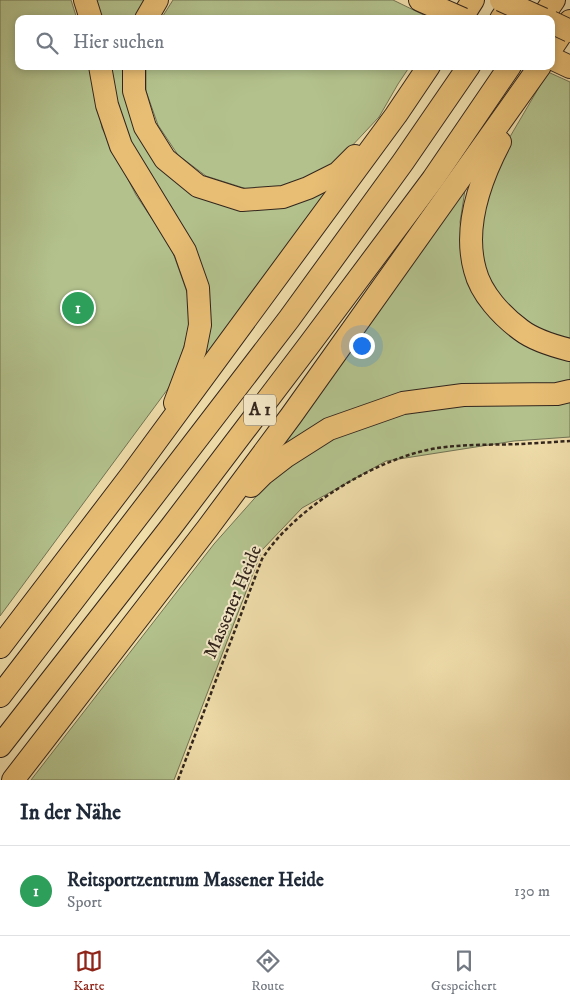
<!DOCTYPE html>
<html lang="de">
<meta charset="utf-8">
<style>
:root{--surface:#fff;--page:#f2f2f3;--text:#1f2937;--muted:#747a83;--line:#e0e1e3;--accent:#8f2418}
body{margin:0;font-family:"IM FELL DW Pica",serif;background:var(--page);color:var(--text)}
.you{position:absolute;left:361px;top:345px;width:18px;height:18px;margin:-12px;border:4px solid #fff;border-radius:50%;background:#1a73e8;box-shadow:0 0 0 8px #1a73e833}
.badge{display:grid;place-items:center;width:32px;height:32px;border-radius:50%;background:var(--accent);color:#fff;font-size:16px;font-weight:700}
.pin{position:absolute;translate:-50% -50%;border:2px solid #fff;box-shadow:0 1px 5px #0006}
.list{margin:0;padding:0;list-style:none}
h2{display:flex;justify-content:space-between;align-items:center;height:65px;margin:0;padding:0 20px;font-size:21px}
h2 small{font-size:16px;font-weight:400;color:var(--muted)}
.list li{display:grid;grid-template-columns:32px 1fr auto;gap:15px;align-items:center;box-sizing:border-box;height:90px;padding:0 20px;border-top:1px solid var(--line)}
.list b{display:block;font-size:19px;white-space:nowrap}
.list p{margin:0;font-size:16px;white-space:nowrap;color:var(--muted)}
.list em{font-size:16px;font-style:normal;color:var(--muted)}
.icon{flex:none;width:28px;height:28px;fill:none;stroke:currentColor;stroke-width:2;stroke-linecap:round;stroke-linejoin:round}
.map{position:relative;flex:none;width:570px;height:780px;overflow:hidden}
.search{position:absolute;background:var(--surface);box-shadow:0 2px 8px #0003;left:15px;right:15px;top:15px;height:55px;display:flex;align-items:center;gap:12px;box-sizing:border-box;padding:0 18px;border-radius:10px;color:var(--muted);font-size:19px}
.sheet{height:155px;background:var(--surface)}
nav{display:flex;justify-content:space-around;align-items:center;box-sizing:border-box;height:70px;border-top:1px solid var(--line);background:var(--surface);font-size:14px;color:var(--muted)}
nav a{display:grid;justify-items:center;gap:2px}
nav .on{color:var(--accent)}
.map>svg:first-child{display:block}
</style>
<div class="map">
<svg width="570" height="780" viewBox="0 0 570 780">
<rect width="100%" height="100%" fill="#efddaa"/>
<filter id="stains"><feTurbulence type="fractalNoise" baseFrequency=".004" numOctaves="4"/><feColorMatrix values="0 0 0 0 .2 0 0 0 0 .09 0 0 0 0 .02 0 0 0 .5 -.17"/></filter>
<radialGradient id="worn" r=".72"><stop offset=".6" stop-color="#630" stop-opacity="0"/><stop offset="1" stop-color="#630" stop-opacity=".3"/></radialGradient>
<g fill="#b3c28d" stroke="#727455">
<polygon points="0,0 71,0 77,19 19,19 19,66 90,66 102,128 136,195 171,247 189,298 189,330 173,382 0,616"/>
<polygon points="90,0 151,0 140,19 95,19"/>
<polygon points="173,0 393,0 432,19 161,19"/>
<polygon points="105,66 129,66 140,130 243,205 342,175 202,369 207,325 127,146"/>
<polygon points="146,66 410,66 398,84 379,117 333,166 304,182 276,188 247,189 206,176 178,155 158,125 146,91"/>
<polygon points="548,72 570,82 570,344 547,337 491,291 477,250 494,164"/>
<polygon points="465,190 460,222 465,268 474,295 495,323 525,345 570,359 570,385 459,388 268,455"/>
<polygon points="570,399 570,437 514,441 386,461 302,508 262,550 174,780 31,780 214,544 269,482 293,462 335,437 406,410 471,405"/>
</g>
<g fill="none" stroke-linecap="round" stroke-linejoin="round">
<g stroke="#32251d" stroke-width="24">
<g id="highway">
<polyline points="85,0 91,19"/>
<polyline points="420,0 438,8"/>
<polyline points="146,19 157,0"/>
<polyline points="461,19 473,0"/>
<polyline points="501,19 514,0"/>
<polyline points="541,19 554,0"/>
<polyline points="551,49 570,21"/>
<polyline points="551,58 570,67"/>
<polyline points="100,66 107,105 121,146 185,251 198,288 200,325 195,350 175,403"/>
<polyline points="134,66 134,91 145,127 165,159 198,186 242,200 283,197 308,188 338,173 355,156"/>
<path d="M500,142C480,180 463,227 475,270C481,294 502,316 521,330C534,340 554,346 570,350"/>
<polyline points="251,486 263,474 285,457 329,429 403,403 463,395 557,394 570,391"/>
<polyline points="0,647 132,474 396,115 429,66"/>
<polyline points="0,696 289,319 403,162 469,66"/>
<polyline points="0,746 171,527 309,345 433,179 510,66"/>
<polyline points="13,780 207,529 291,416 540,66"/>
</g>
</g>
<path stroke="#32251d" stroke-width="2.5" stroke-dasharray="4 2.5" stroke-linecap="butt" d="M178,780L262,559C295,507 377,458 437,448C465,444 493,445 521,444C537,443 554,442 570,441"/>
<use href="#highway" stroke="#e8be75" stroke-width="22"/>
<g stroke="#32251d" stroke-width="24" stroke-linecap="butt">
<g id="highway-bridge">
<polyline points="501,0 543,19"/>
<polyline points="438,8 463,19"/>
<polyline points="551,22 570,31"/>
</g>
</g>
<use href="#highway-bridge" stroke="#e8be75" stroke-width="22"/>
</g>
<g text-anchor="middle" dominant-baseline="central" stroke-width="4" stroke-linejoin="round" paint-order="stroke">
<rect fill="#f5e9c8" stroke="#6c6050" stroke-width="1" x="244" y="394.5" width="32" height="31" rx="4"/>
<g font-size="18" font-weight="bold" fill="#32251d">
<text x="260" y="410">A 1</text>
</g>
<g font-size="19" fill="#32251d" stroke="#f5e9c8">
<text transform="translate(233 602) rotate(-67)">Massener Heide</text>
</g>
</g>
<rect width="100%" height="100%" filter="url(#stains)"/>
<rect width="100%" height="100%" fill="url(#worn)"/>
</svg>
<div class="you"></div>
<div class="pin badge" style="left:78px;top:308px;background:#2e9e5b">1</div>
<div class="search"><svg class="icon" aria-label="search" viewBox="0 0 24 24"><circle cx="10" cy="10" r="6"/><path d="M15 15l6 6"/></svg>Hier suchen</div>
</div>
<section class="sheet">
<h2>In der Nähe<small></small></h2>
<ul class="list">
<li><span class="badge" style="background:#2e9e5b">1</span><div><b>Reitsportzentrum Massener Heide</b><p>Sport</p></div><em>130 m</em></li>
</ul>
</section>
<nav>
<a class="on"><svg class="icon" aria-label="map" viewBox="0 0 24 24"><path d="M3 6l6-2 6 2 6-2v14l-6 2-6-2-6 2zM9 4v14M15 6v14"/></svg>Karte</a>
<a><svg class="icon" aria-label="directions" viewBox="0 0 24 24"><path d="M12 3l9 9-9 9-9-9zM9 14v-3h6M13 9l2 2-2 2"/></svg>Route</a>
<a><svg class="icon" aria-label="saved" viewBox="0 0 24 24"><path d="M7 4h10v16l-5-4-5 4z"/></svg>Gespeichert</a>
</nav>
